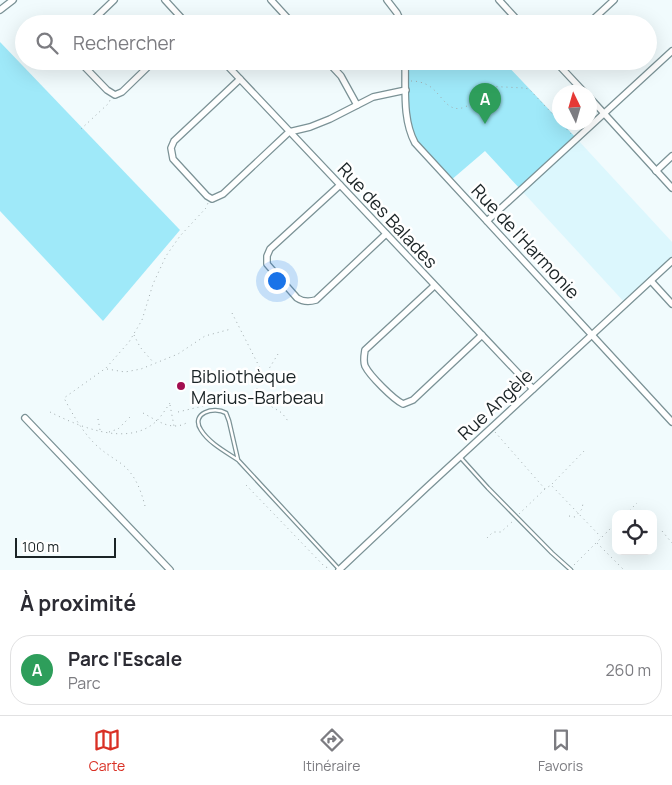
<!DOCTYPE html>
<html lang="fr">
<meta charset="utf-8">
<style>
:root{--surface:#fff;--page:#f2f2f3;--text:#2b2b33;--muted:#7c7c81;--line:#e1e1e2;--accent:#d93025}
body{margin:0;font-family:Manrope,sans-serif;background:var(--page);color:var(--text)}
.controls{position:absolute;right:15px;bottom:15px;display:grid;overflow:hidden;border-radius:10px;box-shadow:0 5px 20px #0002}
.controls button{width:45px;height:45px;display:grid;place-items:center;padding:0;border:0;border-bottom:1px solid var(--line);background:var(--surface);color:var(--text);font:25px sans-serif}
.compass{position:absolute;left:552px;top:85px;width:45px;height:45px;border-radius:50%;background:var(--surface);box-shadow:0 5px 20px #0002;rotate:355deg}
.scale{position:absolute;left:15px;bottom:12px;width:101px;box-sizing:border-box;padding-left:5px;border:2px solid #1b2426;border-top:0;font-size:14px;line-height:18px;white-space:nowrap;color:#1b2426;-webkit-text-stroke:4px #fff;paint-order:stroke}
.you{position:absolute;left:276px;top:280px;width:18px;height:18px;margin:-12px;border:4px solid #fff;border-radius:50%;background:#1a73e8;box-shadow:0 0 0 8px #1a73e833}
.badge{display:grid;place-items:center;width:32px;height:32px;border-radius:50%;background:var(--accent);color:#fff;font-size:16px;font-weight:700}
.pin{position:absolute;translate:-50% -41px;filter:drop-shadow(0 1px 2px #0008)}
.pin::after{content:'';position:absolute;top:26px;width:18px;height:15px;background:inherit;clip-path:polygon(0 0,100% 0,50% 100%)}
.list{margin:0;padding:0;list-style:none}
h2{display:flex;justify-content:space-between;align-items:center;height:65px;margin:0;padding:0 20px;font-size:21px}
h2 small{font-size:16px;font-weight:400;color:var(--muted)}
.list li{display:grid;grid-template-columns:32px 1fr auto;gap:15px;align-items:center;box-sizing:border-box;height:70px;margin:0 10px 10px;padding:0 10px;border:1px solid var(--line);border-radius:20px}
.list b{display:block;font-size:19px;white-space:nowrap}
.list p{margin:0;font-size:16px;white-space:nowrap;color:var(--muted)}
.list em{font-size:16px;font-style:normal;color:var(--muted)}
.icon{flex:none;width:28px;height:28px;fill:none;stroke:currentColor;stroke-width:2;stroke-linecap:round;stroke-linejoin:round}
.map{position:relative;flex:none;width:672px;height:570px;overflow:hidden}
.search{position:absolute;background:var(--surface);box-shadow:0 5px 20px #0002;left:15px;right:15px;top:15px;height:55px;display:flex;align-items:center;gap:12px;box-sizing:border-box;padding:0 18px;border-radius:28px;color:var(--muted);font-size:19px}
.sheet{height:145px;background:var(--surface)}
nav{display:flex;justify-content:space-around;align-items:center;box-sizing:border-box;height:70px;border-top:1px solid var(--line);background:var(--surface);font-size:14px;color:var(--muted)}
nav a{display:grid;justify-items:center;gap:2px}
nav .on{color:var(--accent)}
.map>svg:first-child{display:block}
</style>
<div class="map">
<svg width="672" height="570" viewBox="0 0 672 570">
<rect width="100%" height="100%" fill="#f1fbfd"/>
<polygon fill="#dcf7fd" points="577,139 672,242 672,261 626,304 521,190"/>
<g fill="#9fe9f9">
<polygon points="0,42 180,230 103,321 0,211"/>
<polygon points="405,61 503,61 559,120 560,122 562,123 577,139 521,190 485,151 450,181 410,134"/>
</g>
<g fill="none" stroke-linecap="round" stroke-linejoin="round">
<g stroke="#7b9296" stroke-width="5">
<g id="lane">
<polyline points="460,457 488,488 552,553 571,570"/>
<path d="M238,460L229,421L226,413C214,406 190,413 201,430C209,443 226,452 238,460L339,569"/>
</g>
</g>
<g stroke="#7b9296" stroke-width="8">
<g id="street">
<polyline points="165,0 187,24"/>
<polyline points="271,0 293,24"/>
<polyline points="387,0 397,13 402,24"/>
<polyline points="499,0 521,24"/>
<polyline points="0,10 13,0"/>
<polyline points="89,24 114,0"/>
<polyline points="588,24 614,0"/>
<polyline points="79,61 107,90 115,95 122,92 154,61"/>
<polyline points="223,61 533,389"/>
<polyline points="327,61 341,76 357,105"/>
<path d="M405,61C406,88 402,119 415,143L672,422"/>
<polyline points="555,61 584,92"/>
<polyline points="240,79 174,141 171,148 173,159 207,196 212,199 223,194 289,132 310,127 330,119 373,97 406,90"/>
<polyline points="590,98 672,188"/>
<polyline points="656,171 672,156"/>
<path d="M340,185L270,249L267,256V264L297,298C303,302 309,302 316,300L386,234"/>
<polyline points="487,221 672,51"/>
<polyline points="651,281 672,304"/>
<path d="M434,286L365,350C364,356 363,361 365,366C370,376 393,399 403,404L413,400L482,335"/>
<polyline points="25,418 170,570"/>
<polyline points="339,570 426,488 672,261"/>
</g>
</g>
<g stroke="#a1abad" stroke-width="1" stroke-dasharray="1 4" stroke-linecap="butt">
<path d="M411,81C418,81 426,83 432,88C444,98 449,115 467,106C476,101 476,91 484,86L524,88L529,89L560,122"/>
<polyline points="560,122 572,135"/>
<polyline points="81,129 109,103 110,100"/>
<polyline points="232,313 264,376"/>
<polyline points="134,335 140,347 153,362"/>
<polyline points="278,354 253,395 282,413 288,421"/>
<polyline points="107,369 125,372 141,369 178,354 205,336 231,329"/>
<polyline points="222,394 222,401"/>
<polyline points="170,405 174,426"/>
<path d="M50,412C78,426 124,446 153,424C160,419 165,410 170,403"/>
<polyline points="178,412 241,397"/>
<path d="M143,413C158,421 172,432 188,422"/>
<polyline points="98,419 100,430"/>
<polyline points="109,432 118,429 131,416"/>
<polyline points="495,432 545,489 551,485 601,537"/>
<polyline points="552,484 586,449"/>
<polyline points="246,485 325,567 330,568"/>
<path d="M145,506C141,491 136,476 123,465C114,458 104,453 95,444C82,431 73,415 64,398L106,368L129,342L142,320L153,284L166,256L180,236L206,208L208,203"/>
<polyline points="519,514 545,489"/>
<polyline points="626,514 637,503"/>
<polyline points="569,516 575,517 582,509 583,503"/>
<polyline points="662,531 672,543"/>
<polyline points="487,538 493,532 501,532 513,521"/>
<polyline points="597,543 623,569"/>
<polyline points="574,565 616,523"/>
</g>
<use href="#lane" stroke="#fff" stroke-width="2.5"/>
<use href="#street" stroke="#fff" stroke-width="5.5"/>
</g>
<circle fill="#a20e50" stroke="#fff" stroke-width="2" cx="181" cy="386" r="5"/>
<g text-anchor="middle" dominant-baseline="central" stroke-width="5" stroke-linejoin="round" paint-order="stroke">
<g font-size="18" fill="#1b2426" stroke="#fff">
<text transform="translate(388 215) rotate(47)">Rue des Balades</text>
<text transform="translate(526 241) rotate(47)">Rue de l'Harmonie</text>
<text transform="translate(495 404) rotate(-43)">Rue Angèle</text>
</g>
<g font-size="18" fill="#1b2426" stroke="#fff" text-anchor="start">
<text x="191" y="376">Bibliothèque<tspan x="191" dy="21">Marius-Barbeau</tspan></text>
</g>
</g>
</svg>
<div class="controls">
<button><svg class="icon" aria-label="locate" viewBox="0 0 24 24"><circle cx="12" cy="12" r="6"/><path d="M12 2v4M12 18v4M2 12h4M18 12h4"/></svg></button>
</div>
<svg class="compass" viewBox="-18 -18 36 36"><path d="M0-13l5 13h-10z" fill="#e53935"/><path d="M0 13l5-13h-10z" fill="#7c7c81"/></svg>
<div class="scale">100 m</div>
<div class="you"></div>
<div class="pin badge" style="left:485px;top:124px;background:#2e9e5b">A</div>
<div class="search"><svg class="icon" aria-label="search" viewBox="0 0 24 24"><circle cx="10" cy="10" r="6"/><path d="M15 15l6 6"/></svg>Rechercher</div>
</div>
<section class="sheet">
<h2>À proximité<small></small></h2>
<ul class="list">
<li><span class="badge" style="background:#2e9e5b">A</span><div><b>Parc l'Escale</b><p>Parc</p></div><em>260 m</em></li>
</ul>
</section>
<nav>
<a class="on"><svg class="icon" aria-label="map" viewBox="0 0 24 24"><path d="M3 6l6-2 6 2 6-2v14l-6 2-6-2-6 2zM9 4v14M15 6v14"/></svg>Carte</a>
<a><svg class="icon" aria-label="directions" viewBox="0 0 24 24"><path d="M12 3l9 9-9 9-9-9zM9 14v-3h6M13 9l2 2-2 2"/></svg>Itinéraire</a>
<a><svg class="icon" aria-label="saved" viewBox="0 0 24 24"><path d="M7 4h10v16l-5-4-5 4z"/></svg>Favoris</a>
</nav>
